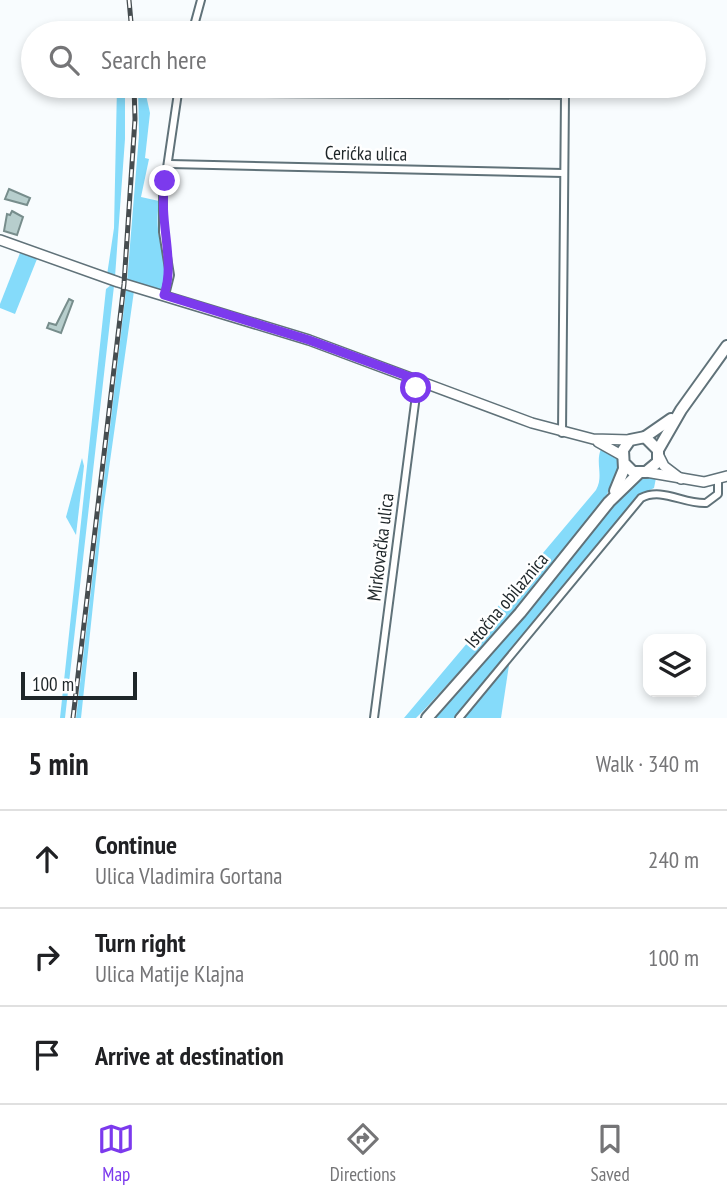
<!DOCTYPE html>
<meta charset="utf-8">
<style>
:root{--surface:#fff;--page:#f6f6f6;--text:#202124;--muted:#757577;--line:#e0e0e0;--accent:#7c3aed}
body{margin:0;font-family:"PT Sans Narrow",sans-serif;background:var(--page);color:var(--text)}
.controls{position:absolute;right:21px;bottom:21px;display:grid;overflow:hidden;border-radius:14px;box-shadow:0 4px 10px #0003}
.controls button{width:63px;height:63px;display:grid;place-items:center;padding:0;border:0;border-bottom:2px solid var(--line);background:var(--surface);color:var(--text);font:35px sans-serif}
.scale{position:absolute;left:21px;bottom:18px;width:116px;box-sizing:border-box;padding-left:7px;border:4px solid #1e2629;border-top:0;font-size:19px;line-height:24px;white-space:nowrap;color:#1e2629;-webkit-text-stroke:5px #fff;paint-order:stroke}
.stop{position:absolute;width:21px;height:21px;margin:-16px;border:5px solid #7c3aed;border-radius:50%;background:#fff}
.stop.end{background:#7c3aed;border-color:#fff;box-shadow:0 2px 7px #0008}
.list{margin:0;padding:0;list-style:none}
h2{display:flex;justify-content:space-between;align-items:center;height:91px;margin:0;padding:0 28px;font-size:30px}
h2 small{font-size:23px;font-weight:400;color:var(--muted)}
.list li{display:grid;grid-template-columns:46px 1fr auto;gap:21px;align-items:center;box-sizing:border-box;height:98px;padding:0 28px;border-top:2px solid var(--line)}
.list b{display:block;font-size:26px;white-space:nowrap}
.list p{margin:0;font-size:23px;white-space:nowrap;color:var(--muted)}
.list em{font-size:23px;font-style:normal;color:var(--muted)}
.icon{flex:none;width:38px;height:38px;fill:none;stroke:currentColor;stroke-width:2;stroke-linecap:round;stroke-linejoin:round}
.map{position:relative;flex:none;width:727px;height:718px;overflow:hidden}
.search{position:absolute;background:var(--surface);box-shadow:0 4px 10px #0003;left:21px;right:21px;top:21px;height:77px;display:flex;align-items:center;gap:18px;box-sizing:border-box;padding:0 24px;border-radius:38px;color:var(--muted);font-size:26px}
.sheet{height:385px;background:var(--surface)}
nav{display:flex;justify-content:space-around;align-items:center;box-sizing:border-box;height:98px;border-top:2px solid var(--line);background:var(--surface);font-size:19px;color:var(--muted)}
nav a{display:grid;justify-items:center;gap:4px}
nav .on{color:var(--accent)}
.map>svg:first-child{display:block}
</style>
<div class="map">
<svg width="727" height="718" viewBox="0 0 727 718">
<rect width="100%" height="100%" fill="#f8fcfe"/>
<g fill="#85dbfa">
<polygon points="117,86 125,86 125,139 115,277 107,275 114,228"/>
<path d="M138,86H144L150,113L145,158L149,159L141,197L159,201C158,210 157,220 158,229C160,250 171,270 161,290L127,282L139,135Z"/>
<polygon points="20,253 37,259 15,314 0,308 0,304"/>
<polygon points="111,285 114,286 71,665 65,718 60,718 106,289"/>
<polygon points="126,290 134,291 103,511 81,718 76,718"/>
<path d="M601,449L615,453L620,469L602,504L575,538L514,612L424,710L416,718H404L596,490C604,476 595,463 601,449Z"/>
<polygon points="82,458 84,466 76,535 66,517"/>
<polygon points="643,476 656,478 654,488 638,496 456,718 433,718 543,594 622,494"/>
<polygon points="509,665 501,718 464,718"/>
</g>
<g fill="#b7cecd" stroke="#778d8c" stroke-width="2">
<polygon points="9,189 30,198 27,205 5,199"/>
<polygon points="12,211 23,217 17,235 4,231 7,214 10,215"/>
<polygon points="69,299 73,301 61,333 47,328 49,323 56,325"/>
</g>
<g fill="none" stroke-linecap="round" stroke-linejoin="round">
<g stroke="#607279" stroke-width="10">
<g id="minor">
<polyline points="192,33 201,0"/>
<polyline points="264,93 565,95 562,433"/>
<polyline points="170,164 563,173"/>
<polyline points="165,295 170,275 163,232 163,195 179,86"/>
<polyline points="374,718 418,380"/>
<path d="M459,718L641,498C662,487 683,504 706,503L718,494V479"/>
</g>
</g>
<g stroke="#607279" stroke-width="12">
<g id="secondary">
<polyline points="0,240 118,282 309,340 532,423 593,439 630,440"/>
<polyline points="598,442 623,456"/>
<polyline points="659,456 664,466 681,479"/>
<polyline points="646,472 704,482 727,476"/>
</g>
</g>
<g stroke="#607279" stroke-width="14">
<g id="primary">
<polyline points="645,437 671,419"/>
<polyline points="658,450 681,410 727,346"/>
<polyline points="615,491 624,469 623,450 630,440 645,437 658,450 658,462 646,472 633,472 624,463"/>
<polyline points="427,718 520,613 609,502 639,473"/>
</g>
</g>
<use href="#minor" stroke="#fff" stroke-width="6"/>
<use href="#secondary" stroke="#fff" stroke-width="9"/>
<use href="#primary" stroke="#fff" stroke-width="10"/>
<g stroke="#464d50" stroke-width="5">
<g id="rail">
<polyline points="129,0 132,33"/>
<polyline points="73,718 124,284 135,119 134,86"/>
</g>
</g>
<use href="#rail" stroke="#fff" stroke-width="2.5" stroke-dasharray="8" stroke-linecap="butt"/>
</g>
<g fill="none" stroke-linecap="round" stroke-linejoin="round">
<path stroke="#7c3aed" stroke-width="9" d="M165,181C158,222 176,260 164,295L309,340L418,380L416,388"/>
</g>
<g text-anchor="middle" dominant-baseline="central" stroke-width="5" stroke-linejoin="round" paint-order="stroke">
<g font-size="19" fill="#1e2629" stroke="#fff">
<text transform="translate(366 153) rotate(1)">Cerićka ulica</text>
<text transform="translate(380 547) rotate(-83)">Mirkovačka ulica</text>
<text transform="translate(506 600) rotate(-50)">Istočna obilaznica</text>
</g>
</g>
</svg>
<div class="controls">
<button><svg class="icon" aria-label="layers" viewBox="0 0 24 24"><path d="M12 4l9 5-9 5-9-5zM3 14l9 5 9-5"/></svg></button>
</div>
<div class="scale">100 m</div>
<div class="stop" style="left:416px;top:388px"></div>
<div class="stop end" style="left:165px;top:181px"></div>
<div class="search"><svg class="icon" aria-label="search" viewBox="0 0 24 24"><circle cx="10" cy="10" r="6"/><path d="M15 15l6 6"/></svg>Search here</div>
</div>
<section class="sheet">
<h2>5 min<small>Walk · 340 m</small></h2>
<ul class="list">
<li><svg class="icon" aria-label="ahead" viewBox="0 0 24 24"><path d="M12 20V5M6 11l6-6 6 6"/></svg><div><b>Continue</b><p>Ulica Vladimira Gortana</p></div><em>240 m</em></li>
<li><svg class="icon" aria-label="right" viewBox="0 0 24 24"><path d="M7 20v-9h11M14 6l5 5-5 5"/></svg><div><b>Turn right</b><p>Ulica Matije Klajna</p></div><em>100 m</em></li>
<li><svg class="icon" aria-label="arrive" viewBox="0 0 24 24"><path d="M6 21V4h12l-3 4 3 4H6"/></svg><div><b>Arrive at destination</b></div></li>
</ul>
</section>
<nav>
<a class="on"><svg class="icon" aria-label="map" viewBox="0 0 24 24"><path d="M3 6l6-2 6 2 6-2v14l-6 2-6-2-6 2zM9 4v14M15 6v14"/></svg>Map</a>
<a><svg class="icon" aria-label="directions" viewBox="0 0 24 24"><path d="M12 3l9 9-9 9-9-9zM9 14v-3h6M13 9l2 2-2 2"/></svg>Directions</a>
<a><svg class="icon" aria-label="saved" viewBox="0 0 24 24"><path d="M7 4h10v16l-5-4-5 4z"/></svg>Saved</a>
</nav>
